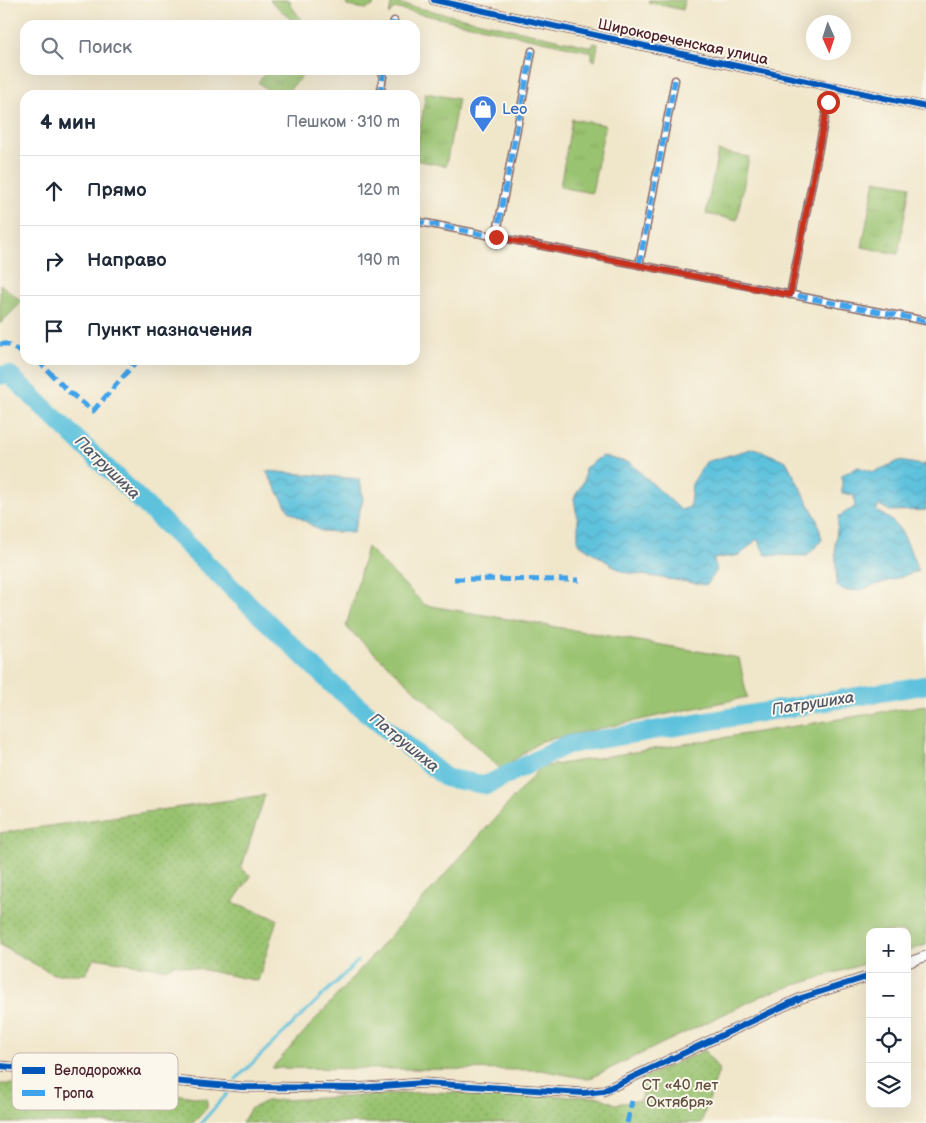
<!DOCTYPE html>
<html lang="ru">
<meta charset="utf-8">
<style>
:root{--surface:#fff;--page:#f2f2f3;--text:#1f2937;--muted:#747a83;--line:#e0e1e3}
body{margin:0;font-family:"Balsamiq Sans",sans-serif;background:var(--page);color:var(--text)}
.controls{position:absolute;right:15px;bottom:15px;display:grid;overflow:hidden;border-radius:10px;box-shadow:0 5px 20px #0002}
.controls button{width:45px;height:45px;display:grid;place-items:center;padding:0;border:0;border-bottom:1px solid var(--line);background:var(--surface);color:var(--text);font:25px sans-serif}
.compass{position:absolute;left:806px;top:15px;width:45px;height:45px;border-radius:50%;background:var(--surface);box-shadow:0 5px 20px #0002;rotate:177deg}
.stop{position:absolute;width:15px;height:15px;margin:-11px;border:4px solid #c8321e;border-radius:50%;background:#fff}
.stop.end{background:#c8321e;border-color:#fff;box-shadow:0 1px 5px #0008}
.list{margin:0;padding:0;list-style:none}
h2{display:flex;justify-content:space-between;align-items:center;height:65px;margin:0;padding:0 20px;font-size:21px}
h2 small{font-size:16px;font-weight:400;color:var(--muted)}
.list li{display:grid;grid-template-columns:32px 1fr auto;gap:15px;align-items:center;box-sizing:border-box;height:70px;padding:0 20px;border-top:1px solid var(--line)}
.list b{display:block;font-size:19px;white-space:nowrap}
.list em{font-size:16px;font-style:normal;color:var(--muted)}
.icon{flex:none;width:28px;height:28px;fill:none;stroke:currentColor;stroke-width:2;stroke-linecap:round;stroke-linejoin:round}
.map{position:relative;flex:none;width:926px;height:1123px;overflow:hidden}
.search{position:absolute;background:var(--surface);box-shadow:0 5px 20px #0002;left:20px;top:20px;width:400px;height:55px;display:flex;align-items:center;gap:12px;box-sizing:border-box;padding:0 18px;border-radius:15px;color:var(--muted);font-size:19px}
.panel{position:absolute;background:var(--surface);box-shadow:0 5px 20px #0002;left:20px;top:90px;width:400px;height:275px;border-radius:15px}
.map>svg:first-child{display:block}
</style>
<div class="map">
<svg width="926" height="1123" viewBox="0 0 926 1123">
<defs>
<pattern id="park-tufts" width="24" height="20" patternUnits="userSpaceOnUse" patternTransform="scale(1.25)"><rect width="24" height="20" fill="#99c36f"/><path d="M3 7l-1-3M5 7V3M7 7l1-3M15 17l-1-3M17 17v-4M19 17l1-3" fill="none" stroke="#85a760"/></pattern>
<pattern id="garden-dots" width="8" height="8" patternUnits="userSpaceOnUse" patternTransform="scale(1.25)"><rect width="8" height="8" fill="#99c36f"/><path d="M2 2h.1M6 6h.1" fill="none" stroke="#85a760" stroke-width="1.8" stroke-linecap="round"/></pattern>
<pattern id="water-waves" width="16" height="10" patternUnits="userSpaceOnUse" patternTransform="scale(1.25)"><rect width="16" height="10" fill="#5fc2dd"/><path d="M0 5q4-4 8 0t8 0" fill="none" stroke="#54a6be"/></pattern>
</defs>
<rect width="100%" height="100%" fill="#fbf7ec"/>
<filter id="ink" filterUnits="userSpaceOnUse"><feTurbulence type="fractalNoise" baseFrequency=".02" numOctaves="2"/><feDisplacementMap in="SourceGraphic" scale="10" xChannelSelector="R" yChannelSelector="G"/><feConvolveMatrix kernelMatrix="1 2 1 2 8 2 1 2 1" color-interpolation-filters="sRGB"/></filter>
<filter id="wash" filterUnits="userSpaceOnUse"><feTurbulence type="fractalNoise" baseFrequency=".0096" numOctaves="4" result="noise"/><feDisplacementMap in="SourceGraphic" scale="20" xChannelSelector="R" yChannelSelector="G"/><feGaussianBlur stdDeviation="1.12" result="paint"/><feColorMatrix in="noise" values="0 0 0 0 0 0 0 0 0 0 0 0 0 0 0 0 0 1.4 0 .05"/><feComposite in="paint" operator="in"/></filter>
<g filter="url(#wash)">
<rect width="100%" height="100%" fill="#f0e6ca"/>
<g fill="#99c36f" stroke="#72714d">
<polygon points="270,0 290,0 290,4 302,21 297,25"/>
<polygon points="341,0 373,0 373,6 366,9 347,6 346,2"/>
<polygon points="392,0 396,0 396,3 592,47 594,43 598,44 595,61 592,59 592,52 394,8 389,15"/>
<polygon points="0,284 22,302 0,324"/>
<polygon points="367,547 425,605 739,658 747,697 541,741 501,769 346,627"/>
<polygon points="926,705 926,945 907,951 907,932 870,932 870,962 766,994 588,1079 541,1070 272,1068 541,767"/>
</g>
<g fill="url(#park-tufts)" stroke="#72714d">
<polygon points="649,0 685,0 683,10 648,2"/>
<polygon points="269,70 308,70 284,95 272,95 258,82"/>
<polygon points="426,93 458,99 446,166 415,160"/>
<polygon points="572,119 605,125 592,193 560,187"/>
<polygon points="718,151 749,157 737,220 706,214"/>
<polygon points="875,180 910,186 898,254 862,247"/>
</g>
<g fill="url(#garden-dots)" stroke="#72714d">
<polygon points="265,795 241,869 251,876 233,902 277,919 258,981 174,964 166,969 94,958 86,974 53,974 0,945 0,833"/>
<polygon points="705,1050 719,1070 701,1123 242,1123 250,1109 266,1101 430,1092 600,1097 615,1104 642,1100 641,1079"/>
<polygon points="0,1084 112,1084 207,1099 207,1108 193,1123 0,1123"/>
</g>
<g fill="url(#water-waves)" stroke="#547084">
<polygon points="754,448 786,461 817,519 822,540 807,556 766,555 757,539 740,555 713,559 717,570 707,585 623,572 578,543 578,522 574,498 584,481 585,468 602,456 630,463 681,510 690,507 692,484 706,462"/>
<path d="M899,461L922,465L926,463V510L890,511L879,505L876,511C904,524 908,545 918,571L861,590L847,591L837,586L835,545L839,516L855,507L854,495L842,493V475L858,467L874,472Z"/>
<polygon points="266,471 360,479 363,500 353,533 321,531 289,511"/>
</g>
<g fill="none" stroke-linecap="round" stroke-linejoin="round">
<g stroke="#5fc2dd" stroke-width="3">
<polyline points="236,1079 358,961"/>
<polyline points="201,1123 227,1094"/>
</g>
<polyline stroke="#5fc2dd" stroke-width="19" points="0,375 10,375 333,685 446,778 487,785 566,745 926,685"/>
</g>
</g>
<g filter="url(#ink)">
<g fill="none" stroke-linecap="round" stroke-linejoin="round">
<g stroke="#846563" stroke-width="9">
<g id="pedestrian">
<polyline points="393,25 394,21"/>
<polyline points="380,95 384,70"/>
<polyline points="415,221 926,321"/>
<polyline points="496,237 532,51"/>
<polyline points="639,265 675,80"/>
<polyline points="790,295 828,102"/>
</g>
</g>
<g stroke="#846563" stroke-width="11">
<g id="minor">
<polyline points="434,0 926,107"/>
<polyline points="907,963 926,956"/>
<polyline points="0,1066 241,1087 356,1088 423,1083 583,1093 603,1091 801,998 870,976"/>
</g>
</g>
<use href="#pedestrian" stroke="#fff" stroke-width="6"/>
<use href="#minor" stroke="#fff" stroke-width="9"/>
<g stroke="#40a2eb" stroke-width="5" stroke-dasharray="10 5" stroke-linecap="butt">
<polyline points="393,25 394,21"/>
<polyline points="380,95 384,70"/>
<polyline points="415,221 926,321"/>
<polyline points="496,237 532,51"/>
<polyline points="639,265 675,80"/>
<polyline points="790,295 828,102"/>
<polyline points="0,344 6,344 25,354"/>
<polyline points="37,360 69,392 93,411 137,361"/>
<polyline points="454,579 579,580"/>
<polyline points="627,1123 632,1101"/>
</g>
<g stroke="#fbf7ec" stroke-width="9">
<g id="cycleway">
<polyline points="434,0 926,107"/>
<polyline points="0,1066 241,1087 356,1088 423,1083 583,1093 603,1091 801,998 870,976"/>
</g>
</g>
<use href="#cycleway" stroke="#0057b8" stroke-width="6"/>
</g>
</g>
<g fill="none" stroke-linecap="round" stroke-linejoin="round" filter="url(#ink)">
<polyline stroke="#c8321e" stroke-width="6" points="496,237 790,295 828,102"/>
</g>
<defs>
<g id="shop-pin" transform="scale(1.4375)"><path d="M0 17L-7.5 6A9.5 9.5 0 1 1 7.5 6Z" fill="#3f7fe0" stroke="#fbf7ec"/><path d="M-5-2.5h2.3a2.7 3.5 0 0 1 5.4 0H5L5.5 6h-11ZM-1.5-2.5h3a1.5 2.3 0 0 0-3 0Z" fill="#fff"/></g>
</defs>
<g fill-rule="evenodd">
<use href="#shop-pin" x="483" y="109"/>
</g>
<g text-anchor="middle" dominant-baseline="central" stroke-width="4" stroke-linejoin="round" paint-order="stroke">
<g font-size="15" fill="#4a1f2b" stroke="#fbf7ec">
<text transform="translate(683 42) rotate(12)">Широкореченская улица</text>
</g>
<g font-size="15" fill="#366cbe" stroke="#fbf7ec" text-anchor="start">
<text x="502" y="109">Leo</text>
</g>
<g font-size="15" fill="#62503f" stroke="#fbf7ec">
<text x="680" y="1085">СТ «40 лет<tspan x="680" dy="17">Октября»</tspan></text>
</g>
<g font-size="16" font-style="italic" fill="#515869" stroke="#fbf7ec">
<text transform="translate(107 468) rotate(44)">Патрушиха</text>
<text transform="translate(813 704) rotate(-9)">Патрушиха</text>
<text transform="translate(404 743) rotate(39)">Патрушиха</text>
</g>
</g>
<rect x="12" y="1053" width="166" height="57" rx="8" fill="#fbf7ec" stroke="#c6b6b2" stroke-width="1"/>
<rect x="22" y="1067" width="23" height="7" fill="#0057b8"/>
<rect x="22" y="1090" width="23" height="6" fill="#40a2eb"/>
<g font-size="14" fill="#4a1f2b">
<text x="54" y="1075">Велодорожка</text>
<text x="54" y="1098">Тропа</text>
</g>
</svg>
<div class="controls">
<button>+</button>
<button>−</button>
<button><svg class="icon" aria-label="locate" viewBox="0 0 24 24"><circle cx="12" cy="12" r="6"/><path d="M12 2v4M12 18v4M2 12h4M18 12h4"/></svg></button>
<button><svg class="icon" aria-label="layers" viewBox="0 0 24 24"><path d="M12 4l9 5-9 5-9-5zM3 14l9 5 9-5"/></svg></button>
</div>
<svg class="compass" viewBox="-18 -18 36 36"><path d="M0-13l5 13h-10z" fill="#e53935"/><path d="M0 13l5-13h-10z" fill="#747a83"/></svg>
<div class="stop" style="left:828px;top:102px"></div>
<div class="stop end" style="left:496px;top:237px"></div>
<div class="search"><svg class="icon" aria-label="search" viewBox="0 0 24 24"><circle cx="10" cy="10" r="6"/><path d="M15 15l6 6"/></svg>Поиск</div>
<section class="panel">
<h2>4 мин<small>Пешком · 310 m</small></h2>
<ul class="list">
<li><svg class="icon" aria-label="ahead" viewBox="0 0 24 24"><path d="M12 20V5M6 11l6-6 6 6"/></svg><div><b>Прямо</b></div><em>120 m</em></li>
<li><svg class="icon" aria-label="right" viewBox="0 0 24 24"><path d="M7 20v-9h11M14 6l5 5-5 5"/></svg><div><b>Направо</b></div><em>190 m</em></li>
<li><svg class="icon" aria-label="arrive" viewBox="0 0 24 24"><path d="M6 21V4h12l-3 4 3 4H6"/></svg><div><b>Пункт назначения</b></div></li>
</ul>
</section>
</div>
